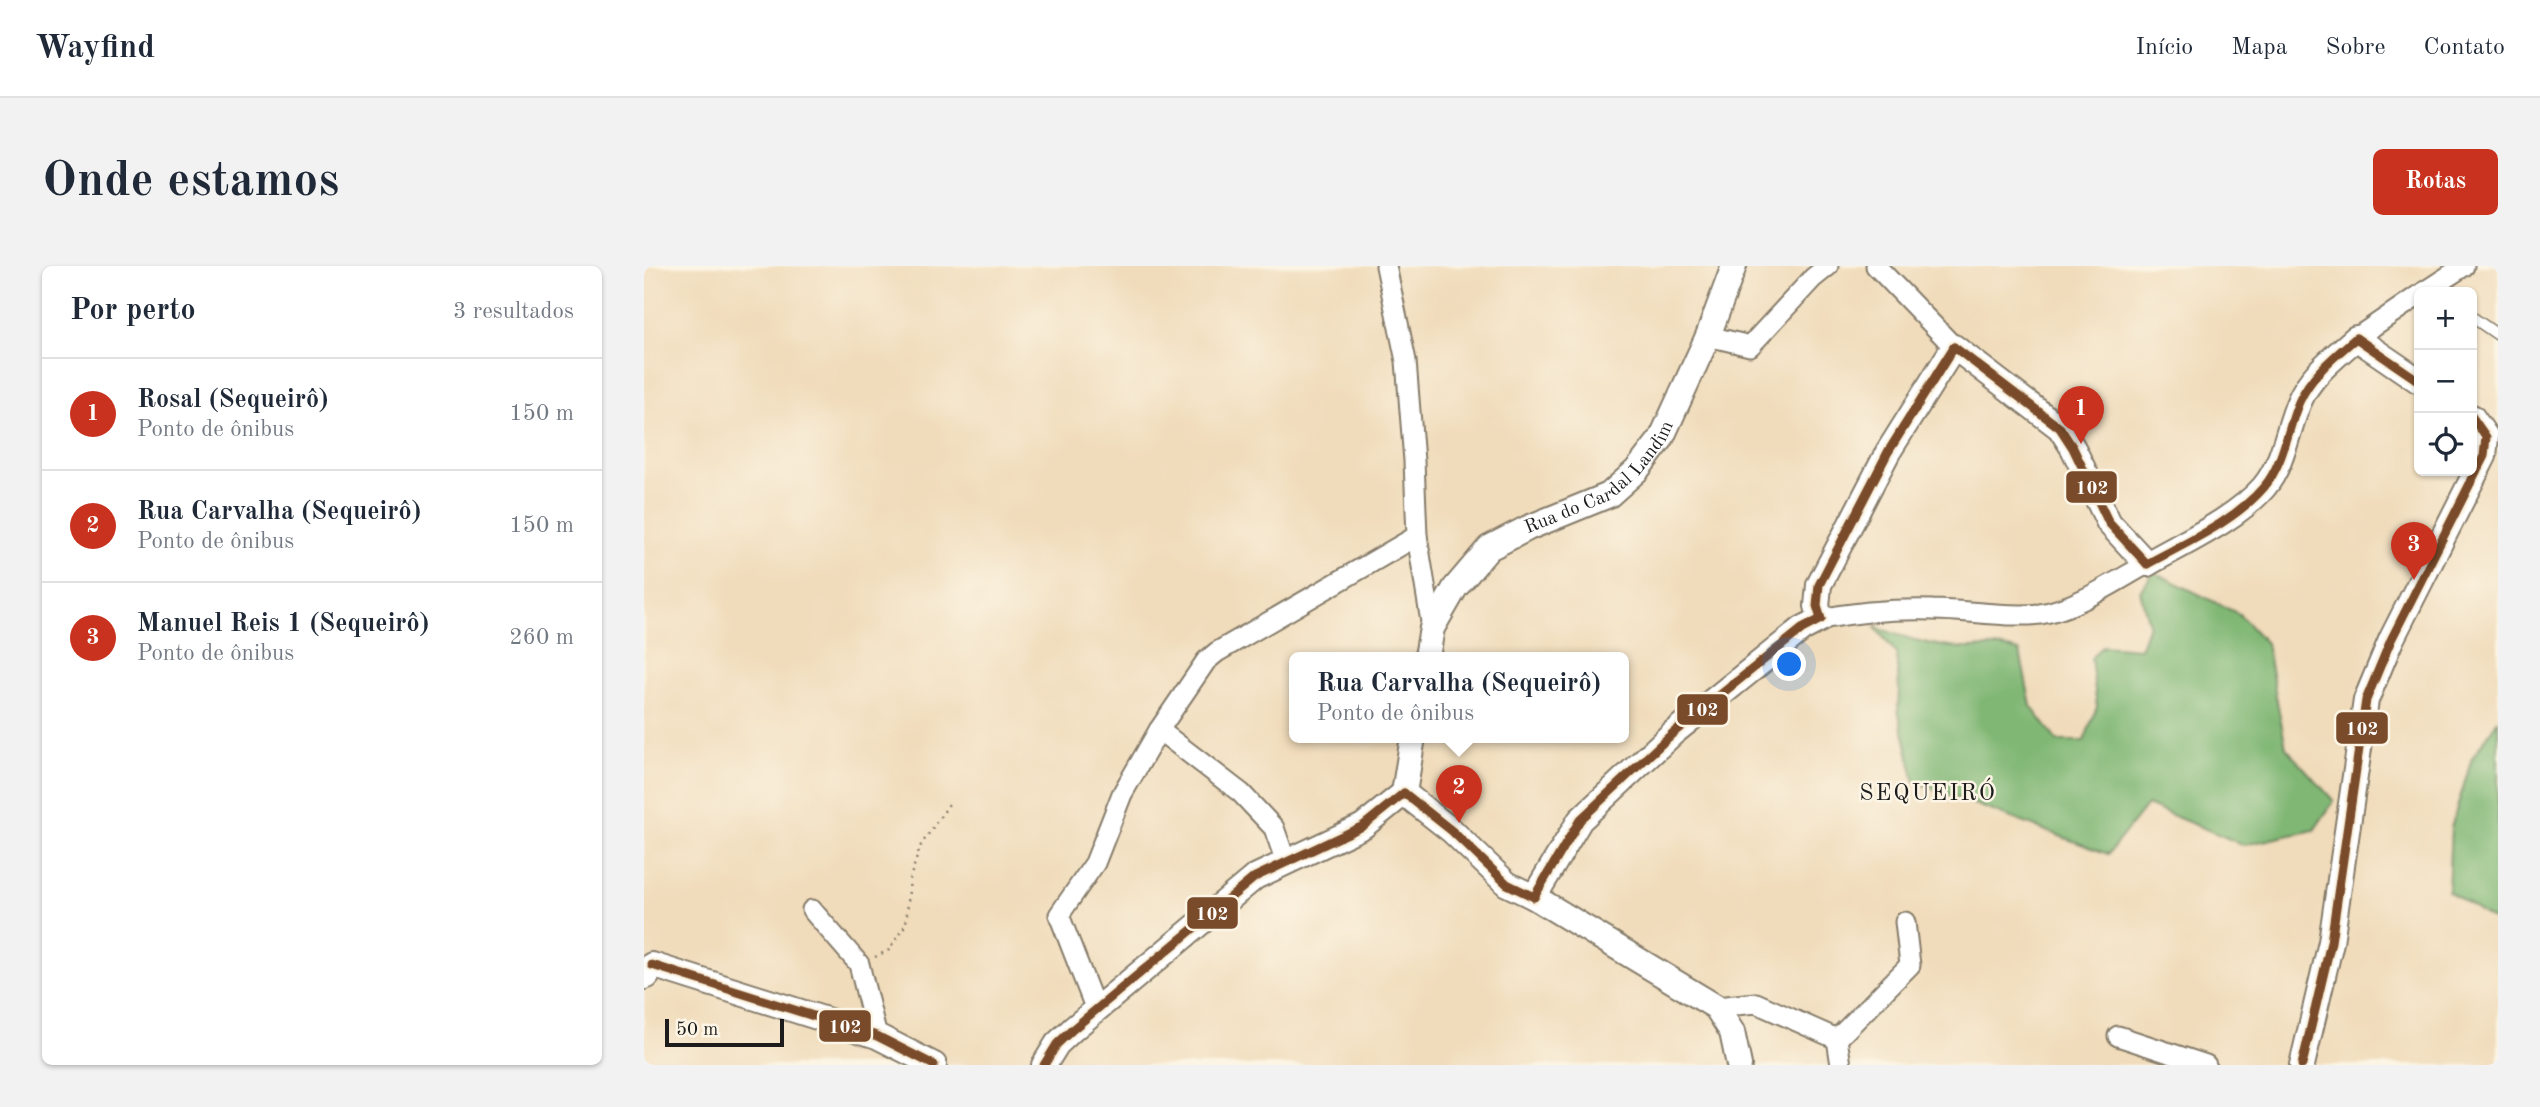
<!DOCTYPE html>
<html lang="pt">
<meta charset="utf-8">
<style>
:root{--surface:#fff;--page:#f2f2f3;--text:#1f2937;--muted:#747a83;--line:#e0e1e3;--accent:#c8321e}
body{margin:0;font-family:"Old Standard TT",serif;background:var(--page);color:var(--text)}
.controls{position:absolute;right:21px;top:21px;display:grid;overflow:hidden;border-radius:10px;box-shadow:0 2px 5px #0004}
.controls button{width:63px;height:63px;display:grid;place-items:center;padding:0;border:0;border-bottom:2px solid var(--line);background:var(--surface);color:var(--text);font:35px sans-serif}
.scale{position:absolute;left:21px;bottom:18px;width:119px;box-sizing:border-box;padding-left:7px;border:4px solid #1c1c1c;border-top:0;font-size:19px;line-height:24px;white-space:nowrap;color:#1c1c1c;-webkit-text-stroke:5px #fcf5e5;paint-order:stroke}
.you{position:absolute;left:1146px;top:399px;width:24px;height:24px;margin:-18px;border:5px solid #fff;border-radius:50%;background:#1a73e8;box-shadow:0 0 0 10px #1a73e833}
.badge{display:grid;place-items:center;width:46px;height:46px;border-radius:50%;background:var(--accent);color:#fff;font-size:23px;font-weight:700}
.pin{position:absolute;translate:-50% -58px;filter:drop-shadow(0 2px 4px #0008)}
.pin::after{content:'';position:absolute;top:37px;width:24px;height:21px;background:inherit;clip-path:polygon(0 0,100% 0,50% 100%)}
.popup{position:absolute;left:645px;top:386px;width:340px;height:91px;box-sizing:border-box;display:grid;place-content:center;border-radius:10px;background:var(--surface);filter:drop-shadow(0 2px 5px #0005);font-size:23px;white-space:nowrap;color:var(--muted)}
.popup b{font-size:26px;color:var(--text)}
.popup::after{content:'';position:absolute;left:50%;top:100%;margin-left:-14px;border:14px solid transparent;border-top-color:var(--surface)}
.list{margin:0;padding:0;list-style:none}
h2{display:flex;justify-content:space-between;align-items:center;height:91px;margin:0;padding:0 28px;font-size:30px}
h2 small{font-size:23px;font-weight:400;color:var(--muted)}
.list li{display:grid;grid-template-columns:46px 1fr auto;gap:21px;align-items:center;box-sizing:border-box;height:112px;padding:0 28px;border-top:2px solid var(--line)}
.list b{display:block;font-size:26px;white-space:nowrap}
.list p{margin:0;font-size:23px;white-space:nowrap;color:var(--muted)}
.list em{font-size:23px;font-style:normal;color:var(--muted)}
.icon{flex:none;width:38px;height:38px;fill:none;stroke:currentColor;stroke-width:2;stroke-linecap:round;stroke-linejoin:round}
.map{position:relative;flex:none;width:1854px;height:799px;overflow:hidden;border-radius:10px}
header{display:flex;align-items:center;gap:42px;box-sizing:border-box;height:98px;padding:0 35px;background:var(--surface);border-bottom:2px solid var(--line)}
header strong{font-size:33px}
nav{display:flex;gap:38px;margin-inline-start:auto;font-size:24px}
.intro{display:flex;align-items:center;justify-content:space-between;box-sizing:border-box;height:168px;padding:0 42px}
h1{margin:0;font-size:49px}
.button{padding:18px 32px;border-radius:10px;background:var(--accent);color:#fff;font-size:24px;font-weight:700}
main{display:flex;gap:42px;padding:0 42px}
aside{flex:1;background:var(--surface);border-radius:10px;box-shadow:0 2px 5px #0004}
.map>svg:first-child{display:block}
</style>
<header>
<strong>Wayfind</strong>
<nav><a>Início</a><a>Mapa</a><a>Sobre</a><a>Contato</a></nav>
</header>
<div class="intro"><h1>Onde estamos</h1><a class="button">Rotas</a></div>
<main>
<aside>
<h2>Por perto<small>3 resultados</small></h2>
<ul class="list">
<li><span class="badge">1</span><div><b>Rosal (Sequeirô)</b><p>Ponto de ônibus</p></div><em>150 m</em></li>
<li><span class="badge">2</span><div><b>Rua Carvalha (Sequeirô)</b><p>Ponto de ônibus</p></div><em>150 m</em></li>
<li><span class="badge">3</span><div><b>Manuel Reis 1 (Sequeirô)</b><p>Ponto de ônibus</p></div><em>260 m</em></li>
</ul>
</aside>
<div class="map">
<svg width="1854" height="799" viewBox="0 0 1854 799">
<rect width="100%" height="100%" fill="#fcf5e5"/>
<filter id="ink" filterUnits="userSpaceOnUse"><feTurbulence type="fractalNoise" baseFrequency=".0143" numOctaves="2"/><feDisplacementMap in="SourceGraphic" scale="14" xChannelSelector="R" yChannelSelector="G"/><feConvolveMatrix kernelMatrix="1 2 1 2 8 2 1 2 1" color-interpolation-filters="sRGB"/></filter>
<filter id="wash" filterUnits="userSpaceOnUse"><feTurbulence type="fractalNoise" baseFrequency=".00686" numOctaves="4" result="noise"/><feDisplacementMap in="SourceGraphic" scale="28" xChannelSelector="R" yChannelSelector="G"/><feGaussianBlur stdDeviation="1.57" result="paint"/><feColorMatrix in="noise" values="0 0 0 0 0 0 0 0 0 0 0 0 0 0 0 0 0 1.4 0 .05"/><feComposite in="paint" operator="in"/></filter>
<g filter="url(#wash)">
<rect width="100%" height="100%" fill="#f0dbba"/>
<g fill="#80b774" stroke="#4e6a48" stroke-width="2">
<path d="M1510,306L1595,348L1622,377L1642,482L1690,535L1670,564L1600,579L1503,539L1464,588L1271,516L1254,444L1255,422L1252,387L1231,361C1260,371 1286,380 1317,382C1337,383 1357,377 1376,386L1387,440L1413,475H1440L1453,441L1447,392L1458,380L1496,383L1505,358L1496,325Z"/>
<polygon points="1854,454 1854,657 1804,625 1807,562 1828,492"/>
</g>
</g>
<g filter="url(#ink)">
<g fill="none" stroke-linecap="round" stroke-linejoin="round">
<g stroke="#867c6b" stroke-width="13">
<polyline id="service" points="1828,51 1854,69"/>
</g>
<g stroke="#867c6b" stroke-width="23">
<g id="minor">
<polyline points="742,0 762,95 770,195 773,270 788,362"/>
<polyline points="1232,0 1310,81"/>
<polyline points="1780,26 1820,0"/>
<polyline points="1064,70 1106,80 1169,12 1184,0"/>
<polyline points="1712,72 1775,29"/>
<path d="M1177,353C1213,346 1251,343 1289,344C1324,344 1361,352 1396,348C1431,343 1472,315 1503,298"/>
<polyline points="515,464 597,527 630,562 642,596"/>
<polyline points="168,644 215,698 233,770"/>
<polyline points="1072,741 1112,737 1193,773 1197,799"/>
<polyline points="452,744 415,649 451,597 478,528 515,464 562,395 573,386 773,270"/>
<polyline points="1474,770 1562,799"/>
<polyline points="1193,773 1266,699 1261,656"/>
</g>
</g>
<g stroke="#867c6b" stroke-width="28">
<g id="tertiary">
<path id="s1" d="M783,391L788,362L811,322L845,282L884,262L965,229L993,204L1017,173L1064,70L1090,0"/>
<polyline points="760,527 808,565 863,618 890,631 1072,741 1088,766 1095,799"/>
<path d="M890,631L936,554L1029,467L1158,363L1177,353L1173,340L1175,319L1244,186L1310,81L1416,162L1429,182L1465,257L1503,298C1541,276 1591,254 1620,221C1640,197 1643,164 1655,136C1666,109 1691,91 1712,72L1775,115"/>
<polyline points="0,711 3,710 8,699 233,770 290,799"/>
<polyline points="400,799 413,778 429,763 611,611 719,560 760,527 769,471"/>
<polyline points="1658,799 1687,676 1722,434 1747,374 1840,190 1842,171 1828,151"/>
</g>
</g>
<polyline stroke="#867c6b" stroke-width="2.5" stroke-dasharray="2 5" stroke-linecap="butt" points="231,691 245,684 262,658 266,612 277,579 305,538"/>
<use href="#service" stroke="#fff" stroke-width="10"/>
<use href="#minor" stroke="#fff" stroke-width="19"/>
<use href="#tertiary" stroke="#fff" stroke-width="24"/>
<g stroke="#fcf5e5" stroke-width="14">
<g id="bus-1">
<polyline points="1712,72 1775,115"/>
<polyline points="1310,81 1416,162 1429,182 1465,257 1503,298"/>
<path d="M1503,298C1543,276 1590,256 1620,221C1640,197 1643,164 1655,136C1667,109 1690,91 1712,72"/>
<polyline points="1177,353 1173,340 1175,319 1244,186 1310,81"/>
<polyline points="760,527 808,565 863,618 890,631"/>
<polyline points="890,631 936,554 1029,467 1158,363 1177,353"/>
<polyline points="8,699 233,770 290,799"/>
<polyline points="400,799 413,778 429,763 611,611 719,560 760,527"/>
<polyline points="1658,799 1687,676 1722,434 1747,374 1840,190 1842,171 1828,151"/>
</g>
</g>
<use href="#bus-1" stroke="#7a4b2a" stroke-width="9"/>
</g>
</g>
<g text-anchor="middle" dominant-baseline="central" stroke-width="5" stroke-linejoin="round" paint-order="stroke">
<g font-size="19" fill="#1c1c1c" stroke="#fcf5e5">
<text stroke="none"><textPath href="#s1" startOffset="262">Rua do Cardal Landim</textPath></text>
</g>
<g font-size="23" letter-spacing="2" fill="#1c1c1c" stroke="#fcf5e5">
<text x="1284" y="527">SEQUEIRÓ</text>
</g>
</g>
<g stroke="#fcf5e5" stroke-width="2.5">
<rect x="1421" y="204" width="53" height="34" rx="7" fill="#7a4b2a"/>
<rect x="1032" y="427" width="53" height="33" rx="7" fill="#7a4b2a"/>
<rect x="1691" y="445" width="54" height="34" rx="7" fill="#7a4b2a"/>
<rect x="542" y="630" width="53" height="34" rx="7" fill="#7a4b2a"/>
<rect x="174" y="743" width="54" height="34" rx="7" fill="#7a4b2a"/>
</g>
<g font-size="19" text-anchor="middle" font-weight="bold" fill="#fff">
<text x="1448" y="228">102</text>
<text x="1058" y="450">102</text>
<text x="1718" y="469">102</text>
<text x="568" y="654">102</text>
<text x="201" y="767">102</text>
</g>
</svg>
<div class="controls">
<button>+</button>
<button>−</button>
<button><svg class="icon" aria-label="locate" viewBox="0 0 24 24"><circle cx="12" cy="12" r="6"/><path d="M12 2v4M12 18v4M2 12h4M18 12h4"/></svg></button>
</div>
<div class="scale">50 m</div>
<div class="you"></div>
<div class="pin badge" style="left:1437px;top:178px">1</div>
<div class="pin badge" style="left:815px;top:557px">2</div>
<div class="popup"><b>Rua Carvalha (Sequeirô)</b>Ponto de ônibus</div>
<div class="pin badge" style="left:1770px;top:314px">3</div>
</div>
</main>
